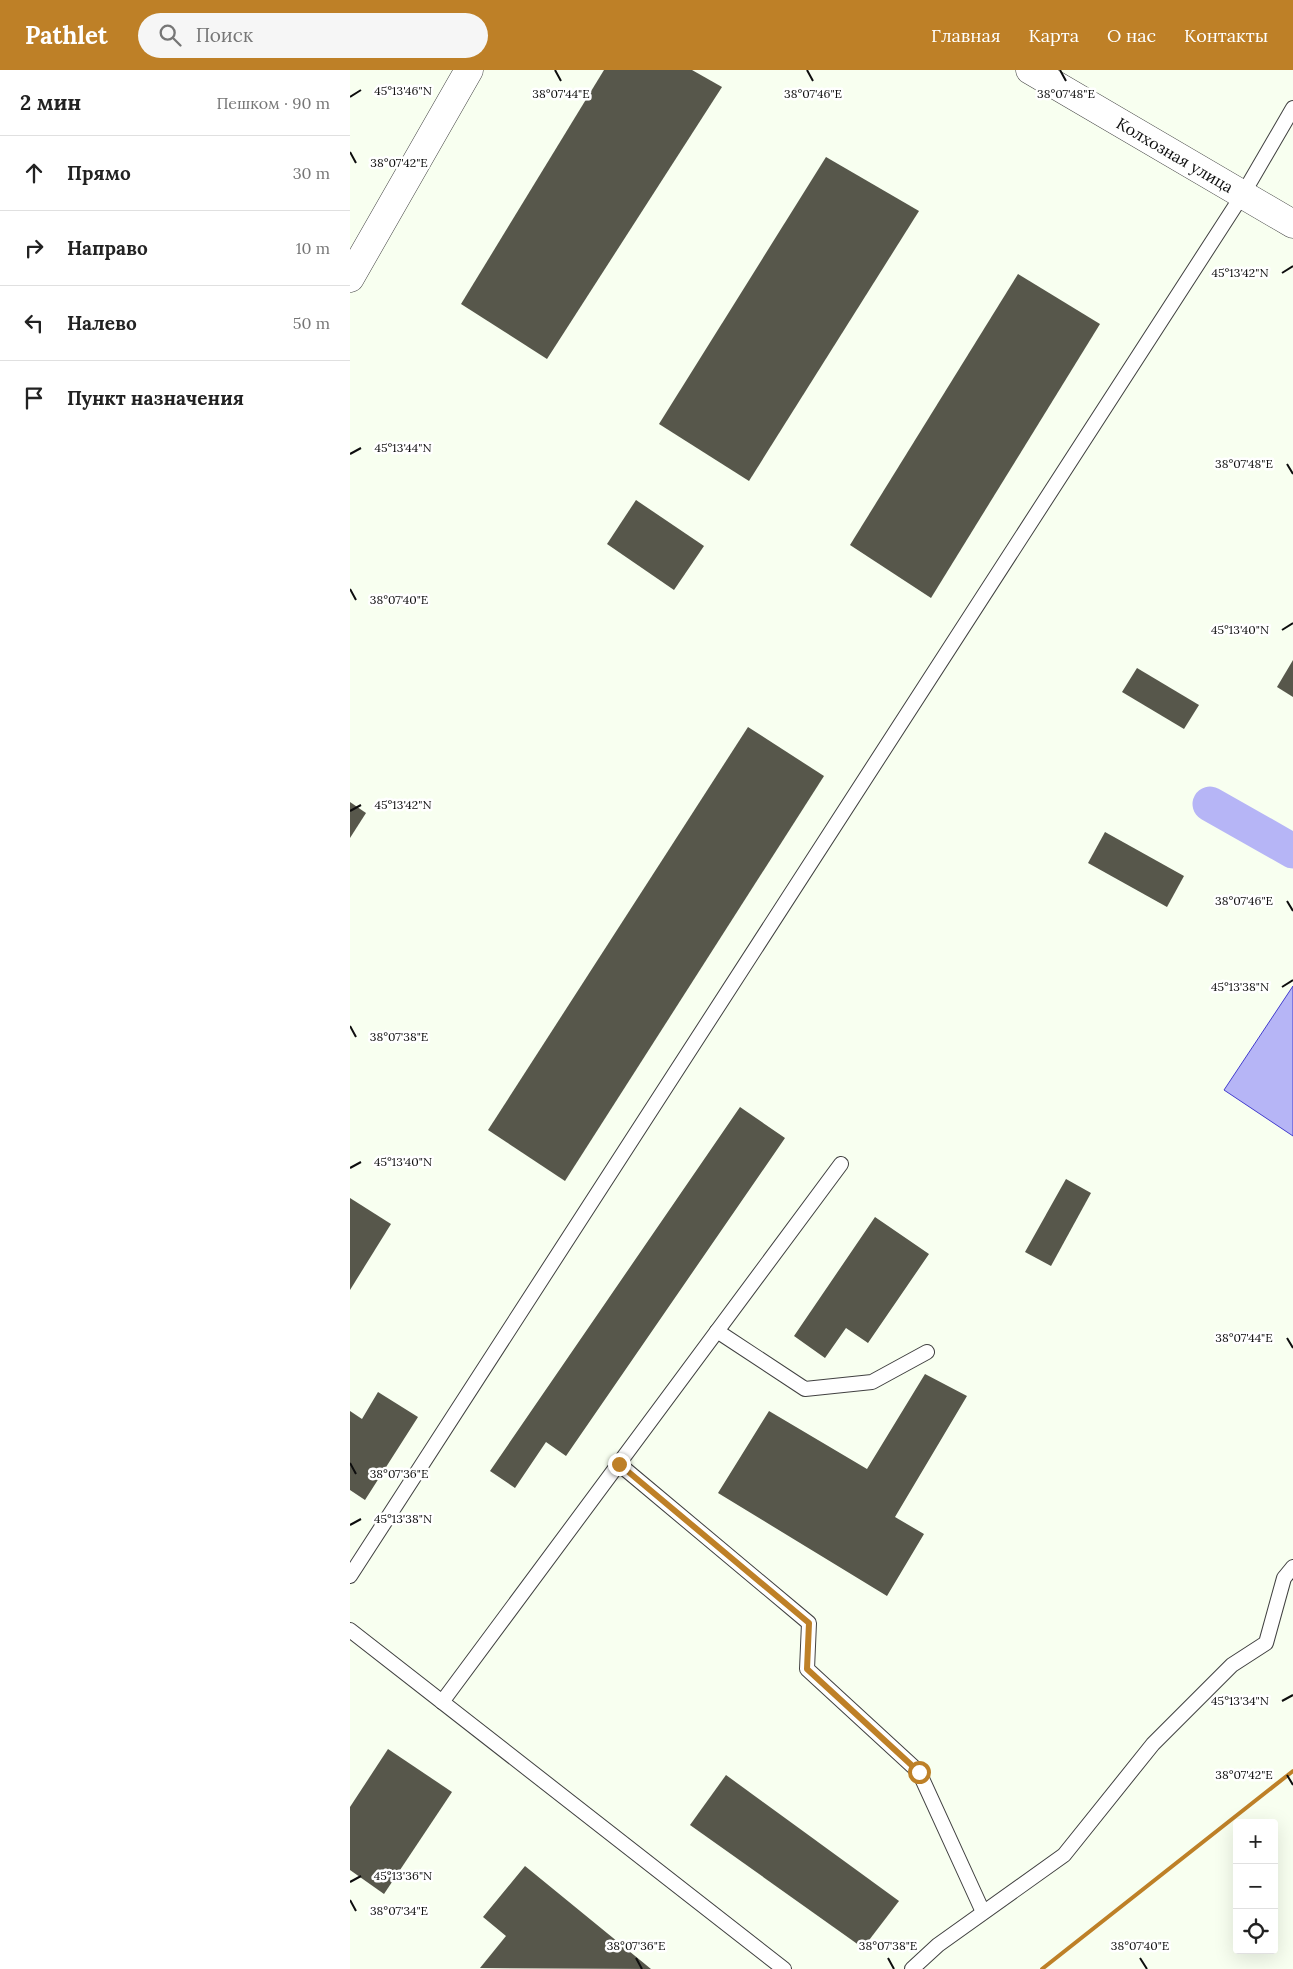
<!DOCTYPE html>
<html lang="ru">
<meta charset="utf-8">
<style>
:root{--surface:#fff;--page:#f6f6f6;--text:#222;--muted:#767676;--line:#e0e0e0;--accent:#be8027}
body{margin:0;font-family:Lora,serif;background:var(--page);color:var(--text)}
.controls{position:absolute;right:15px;bottom:15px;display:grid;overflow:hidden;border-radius:5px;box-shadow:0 5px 20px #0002}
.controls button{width:45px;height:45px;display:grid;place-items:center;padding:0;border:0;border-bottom:1px solid var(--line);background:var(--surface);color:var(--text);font:25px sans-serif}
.stop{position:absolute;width:15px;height:15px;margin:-11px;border:4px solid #be8027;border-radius:50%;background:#fff}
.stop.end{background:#be8027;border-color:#fff;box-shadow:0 1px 5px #0008}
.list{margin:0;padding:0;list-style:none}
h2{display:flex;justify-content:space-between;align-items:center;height:65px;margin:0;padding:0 20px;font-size:21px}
h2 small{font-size:16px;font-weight:400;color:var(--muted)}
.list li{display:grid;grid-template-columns:32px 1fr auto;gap:15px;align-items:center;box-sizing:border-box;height:75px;padding:0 20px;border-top:1px solid var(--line)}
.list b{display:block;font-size:19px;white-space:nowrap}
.list em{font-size:16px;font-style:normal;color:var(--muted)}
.icon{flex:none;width:28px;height:28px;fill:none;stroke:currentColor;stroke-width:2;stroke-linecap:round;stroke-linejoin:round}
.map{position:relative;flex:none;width:943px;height:1899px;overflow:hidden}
header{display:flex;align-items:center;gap:30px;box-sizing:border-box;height:70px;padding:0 25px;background:var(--accent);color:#fff}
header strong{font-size:24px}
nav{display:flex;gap:28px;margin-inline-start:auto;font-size:18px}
.search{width:350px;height:45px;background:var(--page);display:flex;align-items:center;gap:12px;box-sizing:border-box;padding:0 18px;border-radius:28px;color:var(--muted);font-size:19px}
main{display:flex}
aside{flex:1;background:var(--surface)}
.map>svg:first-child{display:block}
</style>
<header>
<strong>Pathlet</strong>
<div class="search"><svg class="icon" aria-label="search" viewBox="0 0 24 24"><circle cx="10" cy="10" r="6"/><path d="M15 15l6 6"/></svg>Поиск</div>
<nav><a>Главная</a><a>Карта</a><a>О нас</a><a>Контакты</a></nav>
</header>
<main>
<aside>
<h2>2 мин<small>Пешком · 90 m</small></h2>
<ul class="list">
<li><svg class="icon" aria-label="ahead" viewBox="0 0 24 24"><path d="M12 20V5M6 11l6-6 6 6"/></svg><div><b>Прямо</b></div><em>30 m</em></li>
<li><svg class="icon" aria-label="right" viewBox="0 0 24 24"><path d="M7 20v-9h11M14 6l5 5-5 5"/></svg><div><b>Направо</b></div><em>10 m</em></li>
<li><svg class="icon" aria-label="left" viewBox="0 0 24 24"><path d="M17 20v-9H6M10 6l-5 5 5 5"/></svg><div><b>Налево</b></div><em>50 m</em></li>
<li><svg class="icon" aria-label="arrive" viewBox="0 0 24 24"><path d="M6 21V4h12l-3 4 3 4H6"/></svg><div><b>Пункт назначения</b></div></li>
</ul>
</aside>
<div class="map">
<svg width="943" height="1899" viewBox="0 0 943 1899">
<rect width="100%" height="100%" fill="#f8fff0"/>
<polygon fill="#b6b5f6" stroke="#423ccd" points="943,916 943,1066 874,1020"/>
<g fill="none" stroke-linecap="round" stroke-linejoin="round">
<polyline stroke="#b6b5f6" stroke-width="35" points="860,734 943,781"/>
</g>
<g fill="#57574b">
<polygon points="254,0 342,0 372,17 197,289 111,234"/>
<polygon points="476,87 569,141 399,411 309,354"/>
<polygon points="668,204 750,254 581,528 500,475"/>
<polygon points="286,430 354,476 324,520 257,474"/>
<polygon points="943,590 943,627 927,617"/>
<polygon points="787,598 849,635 834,659 772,622"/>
<polygon points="398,657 474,706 215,1111 138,1060"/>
<polygon points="0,732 16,743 0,768"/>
<polygon points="755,762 834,806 817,837 738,793"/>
<polygon points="390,1037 435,1068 216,1386 196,1372 165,1418 140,1401"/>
<polygon points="716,1109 741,1123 701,1196 675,1182"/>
<polygon points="0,1128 41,1154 0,1220"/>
<polygon points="525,1147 579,1184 518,1273 496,1258 475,1288 444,1266"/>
<polygon points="575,1304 617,1326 545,1447 574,1464 537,1526 368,1423 419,1341 517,1399"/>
<polygon points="28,1322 68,1347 15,1430 0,1420 0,1341 12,1349"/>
<polygon points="38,1679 102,1722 34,1824 0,1800 0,1737"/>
<polygon points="376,1705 549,1831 513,1878 340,1755"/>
<polygon points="175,1796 301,1899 130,1898 156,1866 133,1847"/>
</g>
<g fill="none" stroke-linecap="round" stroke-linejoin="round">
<g stroke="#414141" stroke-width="16">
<g id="service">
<polyline points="367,1261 455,1319 522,1312 577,1282"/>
<polyline points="269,1394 459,1553 457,1599 569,1702 633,1842"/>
<polyline points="0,1506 893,124 943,38"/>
<polyline points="0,1560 434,1899"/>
<polyline points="92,1632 491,1094"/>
<polyline points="562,1899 588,1875 714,1785 803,1674 882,1595 916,1573 934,1508 943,1497"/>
</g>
</g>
<g stroke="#414141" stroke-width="29">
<g id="minor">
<path id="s1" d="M680,0L943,154"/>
<polyline points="0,208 119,0"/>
</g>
</g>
<use href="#service" stroke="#fff" stroke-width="14"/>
<use href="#minor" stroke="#fff" stroke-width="28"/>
<polyline stroke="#be8027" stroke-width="4" points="692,1899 943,1701"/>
</g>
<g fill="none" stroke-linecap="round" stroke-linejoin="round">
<polyline stroke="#be8027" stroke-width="6" points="269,1394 459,1553 457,1599 569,1702"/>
</g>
<path fill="none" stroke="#0e0e0e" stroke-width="2" d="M205,0L211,11M457,0L463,11M710,0L716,11M0,27L11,20M0,82L6,93M932,203L943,196M0,384L11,378M937,394L943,404M0,519L6,530M932,560L943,553M0,741L11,735M937,831L943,841M932,917L943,910M0,956L6,967M0,1098L11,1092M937,1268L943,1278M0,1393L6,1404M0,1455L11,1449M932,1631L943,1625M937,1705L943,1715M0,1812L11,1806M0,1830L6,1841M286,1888L292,1899M538,1888L544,1899M790,1888L797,1899"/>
<g text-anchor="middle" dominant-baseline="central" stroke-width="5" stroke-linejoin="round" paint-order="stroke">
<g font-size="16" fill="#0e0e0e" stroke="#fff">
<text stroke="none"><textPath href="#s1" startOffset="168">Колхозная улица</textPath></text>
</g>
</g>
<g font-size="12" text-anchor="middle" fill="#0e0e0e" stroke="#fff" stroke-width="5" stroke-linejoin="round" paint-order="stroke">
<text x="53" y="25">45°13'46"N</text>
<text x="463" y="28">38°07'46"E</text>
<text x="716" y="28">38°07'48"E</text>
<text x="211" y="28">38°07'44"E</text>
<text x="49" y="97">38°07'42"E</text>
<text x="890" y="207">45°13'42"N</text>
<text x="53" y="382">45°13'44"N</text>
<text x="894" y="398">38°07'48"E</text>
<text x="49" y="534">38°07'40"E</text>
<text x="890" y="564">45°13'40"N</text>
<text x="53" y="739">45°13'42"N</text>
<text x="894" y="835">38°07'46"E</text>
<text x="890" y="921">45°13'38"N</text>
<text x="49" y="971">38°07'38"E</text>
<text x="53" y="1096">45°13'40"N</text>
<text x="894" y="1272">38°07'44"E</text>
<text x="49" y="1408">38°07'36"E</text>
<text x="53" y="1453">45°13'38"N</text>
<text x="890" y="1635">45°13'34"N</text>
<text x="894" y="1709">38°07'42"E</text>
<text x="53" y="1810">45°13'36"N</text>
<text x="49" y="1845">38°07'34"E</text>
<text x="286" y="1880">38°07'36"E</text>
<text x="538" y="1880">38°07'38"E</text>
<text x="790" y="1880">38°07'40"E</text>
</g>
</svg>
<div class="controls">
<button>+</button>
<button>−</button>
<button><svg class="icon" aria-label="locate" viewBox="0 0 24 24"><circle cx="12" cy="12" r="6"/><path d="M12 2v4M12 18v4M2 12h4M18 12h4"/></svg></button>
</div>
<div class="stop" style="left:569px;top:1702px"></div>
<div class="stop end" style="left:269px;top:1394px"></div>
</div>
</main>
